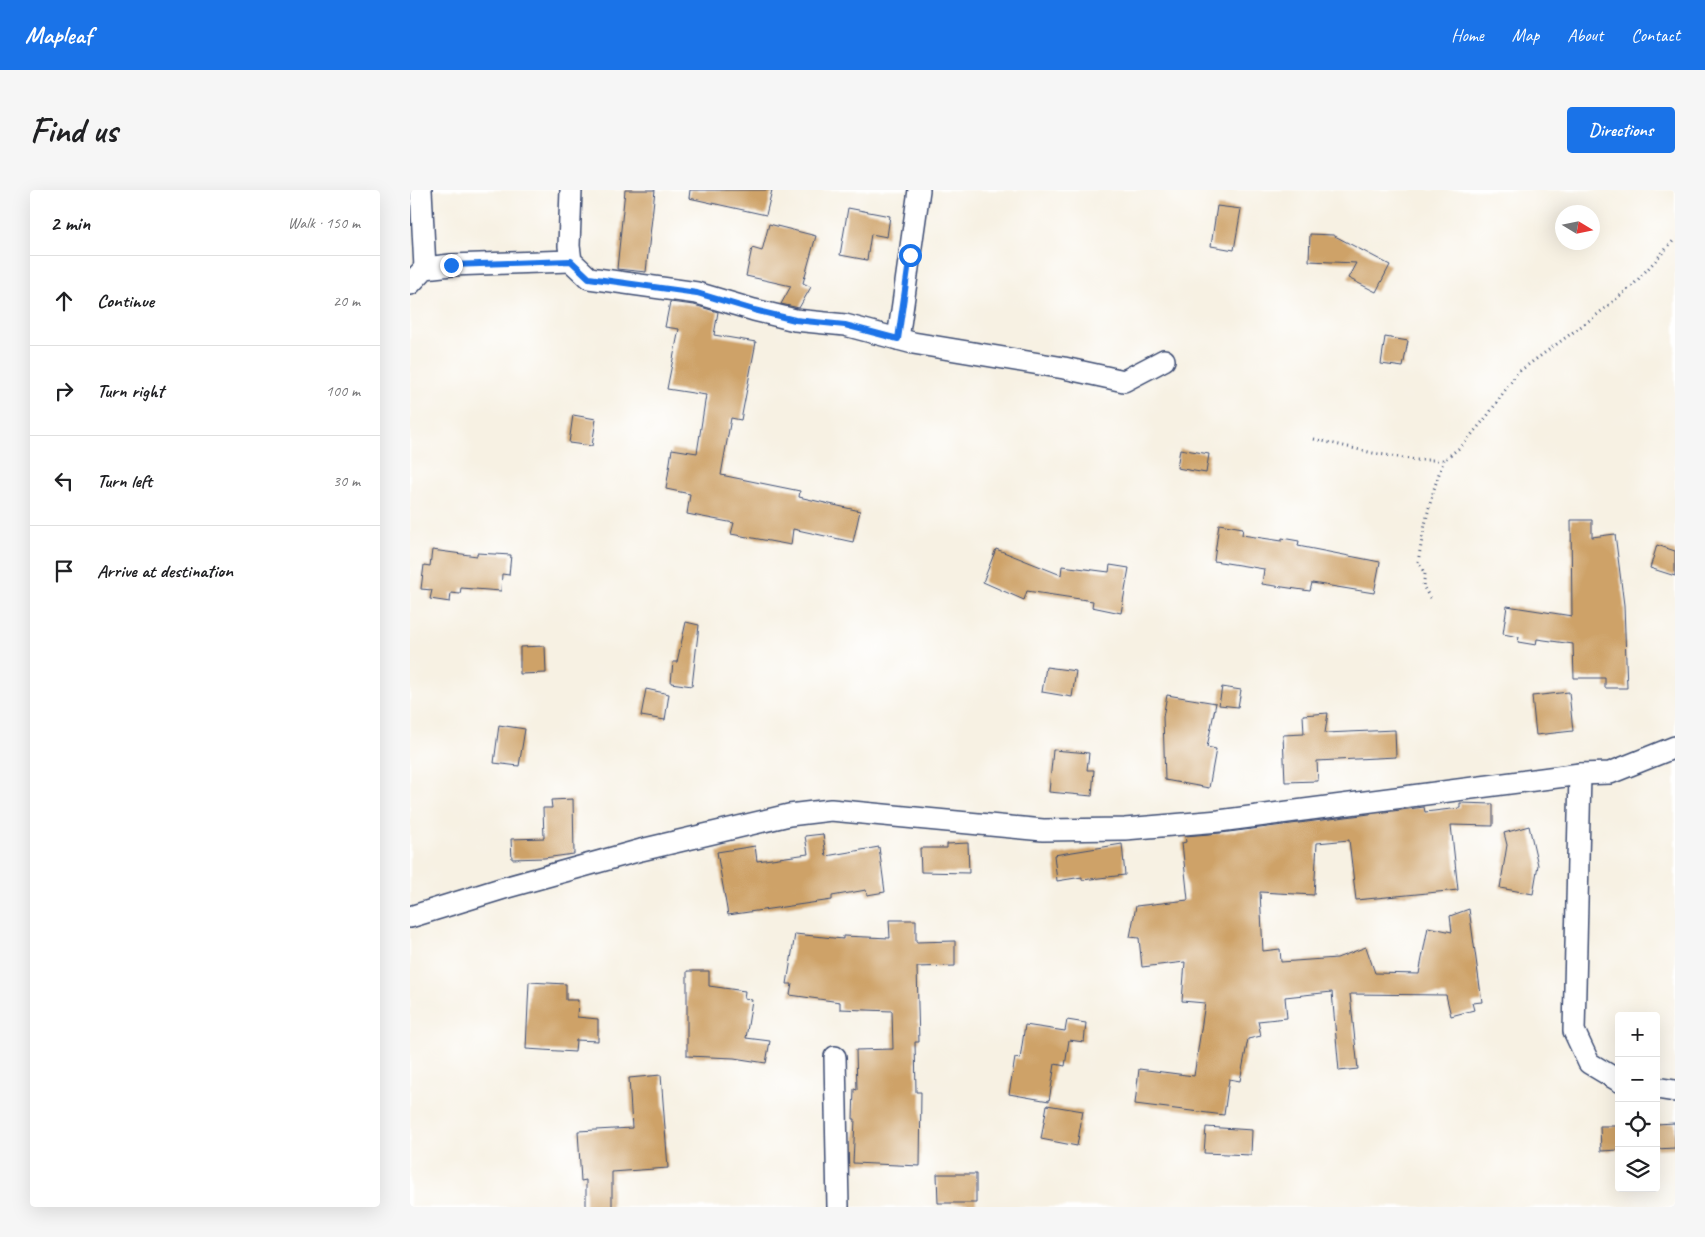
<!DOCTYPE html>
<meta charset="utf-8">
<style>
:root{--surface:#fff;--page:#f6f6f6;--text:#202124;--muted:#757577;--line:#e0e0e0;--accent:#1a73e8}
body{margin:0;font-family:Caveat,sans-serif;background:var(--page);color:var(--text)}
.controls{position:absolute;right:15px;bottom:15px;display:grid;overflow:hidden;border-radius:5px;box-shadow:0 5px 20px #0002}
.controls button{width:45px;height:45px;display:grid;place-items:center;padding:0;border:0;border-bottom:1px solid var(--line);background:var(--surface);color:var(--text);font:25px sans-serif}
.compass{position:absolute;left:1145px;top:15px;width:45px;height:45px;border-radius:50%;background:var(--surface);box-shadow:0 5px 20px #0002;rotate:100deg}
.stop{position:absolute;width:15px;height:15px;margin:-11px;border:4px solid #1a73e8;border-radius:50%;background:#fff}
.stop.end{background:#1a73e8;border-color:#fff;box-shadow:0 1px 5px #0008}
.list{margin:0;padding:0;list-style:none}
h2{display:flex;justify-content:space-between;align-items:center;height:65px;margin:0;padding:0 20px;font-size:21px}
h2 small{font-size:16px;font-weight:400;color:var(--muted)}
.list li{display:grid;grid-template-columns:32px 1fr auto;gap:15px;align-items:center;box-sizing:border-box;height:90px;padding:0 20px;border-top:1px solid var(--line)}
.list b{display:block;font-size:19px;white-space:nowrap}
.list em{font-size:16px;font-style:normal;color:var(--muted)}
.icon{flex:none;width:28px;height:28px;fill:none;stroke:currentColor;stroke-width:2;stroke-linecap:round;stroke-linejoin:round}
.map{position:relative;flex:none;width:1265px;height:1017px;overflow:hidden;border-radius:5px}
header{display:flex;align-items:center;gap:30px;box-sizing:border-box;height:70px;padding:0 25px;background:var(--accent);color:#fff}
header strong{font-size:24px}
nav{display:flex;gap:28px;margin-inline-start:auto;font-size:18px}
.intro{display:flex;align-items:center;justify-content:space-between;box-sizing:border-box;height:120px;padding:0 30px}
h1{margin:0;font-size:35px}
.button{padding:12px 22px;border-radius:5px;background:var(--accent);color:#fff;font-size:18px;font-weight:700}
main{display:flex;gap:30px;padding:0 30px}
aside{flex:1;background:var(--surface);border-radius:5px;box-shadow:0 5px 20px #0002}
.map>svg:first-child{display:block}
</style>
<header>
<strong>Mapleaf</strong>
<nav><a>Home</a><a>Map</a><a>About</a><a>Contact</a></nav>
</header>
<div class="intro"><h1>Find us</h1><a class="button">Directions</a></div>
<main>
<aside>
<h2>2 min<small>Walk · 150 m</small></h2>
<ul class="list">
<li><svg class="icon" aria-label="ahead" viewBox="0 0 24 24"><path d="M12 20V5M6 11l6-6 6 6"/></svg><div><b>Continue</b></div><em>20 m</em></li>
<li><svg class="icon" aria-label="right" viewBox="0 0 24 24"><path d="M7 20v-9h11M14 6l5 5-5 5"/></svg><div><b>Turn right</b></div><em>100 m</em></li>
<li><svg class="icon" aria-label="left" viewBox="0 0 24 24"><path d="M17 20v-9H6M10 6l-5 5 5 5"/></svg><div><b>Turn left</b></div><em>30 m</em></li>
<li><svg class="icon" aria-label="arrive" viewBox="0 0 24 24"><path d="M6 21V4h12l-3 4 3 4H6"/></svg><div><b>Arrive at destination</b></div></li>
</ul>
</aside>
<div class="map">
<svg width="1265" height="1017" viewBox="0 0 1265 1017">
<rect width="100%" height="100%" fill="#fff"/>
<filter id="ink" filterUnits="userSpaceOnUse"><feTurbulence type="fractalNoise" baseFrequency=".02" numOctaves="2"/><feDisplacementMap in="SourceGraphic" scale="10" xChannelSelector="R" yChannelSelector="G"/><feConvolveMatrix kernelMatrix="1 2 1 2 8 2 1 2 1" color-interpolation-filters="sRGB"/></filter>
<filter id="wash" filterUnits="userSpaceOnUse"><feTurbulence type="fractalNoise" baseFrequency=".0096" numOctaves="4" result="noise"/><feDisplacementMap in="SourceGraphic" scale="20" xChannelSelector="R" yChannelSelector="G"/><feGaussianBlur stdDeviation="1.12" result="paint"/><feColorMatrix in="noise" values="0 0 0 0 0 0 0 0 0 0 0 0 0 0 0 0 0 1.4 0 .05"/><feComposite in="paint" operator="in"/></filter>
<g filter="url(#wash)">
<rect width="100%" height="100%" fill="#f7f1e3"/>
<g id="blocks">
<g fill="#cea267">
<polygon points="215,0 245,0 236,82 207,79"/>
<polygon points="280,0 362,0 356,25 279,8"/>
<polygon points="807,16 831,19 824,60 801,56"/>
<polygon points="438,18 480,26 477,47 461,44 457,70 430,65"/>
<polygon points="359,34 406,46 393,93 401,97 389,118 371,114 381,96 336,86 342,58 352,61"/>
<polygon points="900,44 923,45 980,75 966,102 938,88 946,73 899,71"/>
<polygon points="260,112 284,115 308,122 304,145 346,152 331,230 321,228 311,285 390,301 389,307 450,321 443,352 383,339 381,355 321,344 324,333 277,324 280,304 256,299 262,259 287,263 296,205 257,199 269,139 255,137"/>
<polygon points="975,147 998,151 993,177 971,174"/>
<polygon points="163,225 186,229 182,256 159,253"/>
<polygon points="770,259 799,264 796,283 767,278"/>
<polygon points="1161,330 1182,330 1182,347 1205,344 1214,415 1217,498 1195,498 1195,488 1164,488 1163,454 1127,449 1126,455 1108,452 1109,447 1093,444 1097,416 1162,426"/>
<polygon points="809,334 833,338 832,345 872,351 872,348 889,351 888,356 970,372 964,403 902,393 900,401 852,394 854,379 804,371"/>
<polygon points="1247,355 1265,361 1265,386 1240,378"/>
<polygon points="586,359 651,385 652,376 699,382 700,375 719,378 711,423 682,417 683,411 617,401 614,410 573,392"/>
<polygon points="22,360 67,366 67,363 101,365 99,385 92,384 91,401 51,398 50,404 41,403 40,412 20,409 22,400 11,399 14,375 20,376"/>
<polygon points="276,432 289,435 282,496 261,493 263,472 267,472"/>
<polygon points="135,456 136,483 110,484 110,457"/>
<polygon points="636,477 666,481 662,507 632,502"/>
<polygon points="812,497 831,500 828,517 809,515"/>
<polygon points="236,499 259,504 255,530 231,526"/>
<polygon points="1159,502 1163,541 1126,545 1122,506"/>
<polygon points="757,505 806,513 797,557 806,559 799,598 755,590 753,527"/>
<polygon points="918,523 915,543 985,540 986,567 907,571 908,591 875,592 873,545 894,544 893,525"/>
<polygon points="89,535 115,539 109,576 84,573"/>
<polygon points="643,560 679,563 677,580 684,580 682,606 639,602"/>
<polygon points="163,609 164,664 134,668 102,669 101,649 134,648 133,618 142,618 141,610"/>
<polygon points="1050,613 1083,614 1083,636 1041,635 1048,700 946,710 939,650 907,653 904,705 850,702 853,761 870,759 871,772 927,768 956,757 965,783 1009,784 1018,737 1042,742 1040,726 1059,719 1072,812 1062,813 1064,820 1041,826 1036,805 940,804 948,879 929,881 922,802 875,807 877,828 848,831 851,846 838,849 830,891 819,889 814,925 725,914 729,879 784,886 795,813 772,811 775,772 732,777 729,748 720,747 726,716 778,710 772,653 776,652 775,646 811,643 1014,617 1015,622 1050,618"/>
<polygon points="1119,636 1128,675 1123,704 1090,698 1097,655 1094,643"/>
<polygon points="413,644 416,666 469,657 475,702 457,705 456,700 422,706 422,710 318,725 307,662 345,656 347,671 398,664 395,646"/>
<polygon points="558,653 559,683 511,682 510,658 537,658 537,654"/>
<polygon points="712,654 715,685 672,690 672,687 647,691 644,665"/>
<polygon points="479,730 506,730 506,752 545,751 545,776 507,777 509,852 505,852 506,902 511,902 510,976 443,973 445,929 443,929 444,899 447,900 446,860 483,859 482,821 430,819 430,812 380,805 382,794 377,794 385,744 433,749 433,746 480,748"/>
<polygon points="277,781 299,781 299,796 335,801 334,809 342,810 336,848 360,851 356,873 324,868 277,866"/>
<polygon points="119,792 156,794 156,810 168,810 167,827 188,829 188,851 166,850 165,862 116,859"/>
<polygon points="657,830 676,833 674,852 659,850 655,876 645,874 639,911 599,904 605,868 610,869 615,835 655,841"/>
<polygon points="251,885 258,978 202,982 202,1017 176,1017 176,990 171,991 168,941 222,938 219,888"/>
<polygon points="637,915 673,921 667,956 631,949"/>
<polygon points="1265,933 1265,958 1246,959 1246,934"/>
<polygon points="1190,936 1209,936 1209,960 1191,961"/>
<polygon points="796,937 842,940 841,965 794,963"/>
<polygon points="527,984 566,984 566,1013 528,1013"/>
</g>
</g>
</g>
<g filter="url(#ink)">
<use href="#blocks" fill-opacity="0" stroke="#3c4c72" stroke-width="1"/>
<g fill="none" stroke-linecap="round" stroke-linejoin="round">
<g stroke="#3c4c72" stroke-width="24">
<g id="street">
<polyline points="11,0 15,78"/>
<polyline points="161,0 159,56 161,71 179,88 287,103 344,120 385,130 435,135 503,153 654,178 714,191 754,170"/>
<polyline points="0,94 15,78 41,75 161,71"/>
<polyline points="488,149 509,0"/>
<polyline points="1170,584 1164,841 1179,873 1209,891"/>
<polyline points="0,727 94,698 231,660 379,625 421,620 633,640 715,639 809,631 1170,584 1200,583 1265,557"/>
<polyline points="425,867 428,1017"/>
<polyline points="1246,898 1265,901"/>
</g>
</g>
<g stroke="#3c4c72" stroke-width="3" stroke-dasharray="1 4" stroke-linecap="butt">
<polyline points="904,249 963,263 1006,270 1034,270 1053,255 1078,225 1107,183 1188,124 1223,95 1265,49"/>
<path d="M1020,408L1013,396L1015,384L1008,372C1014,337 1021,303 1034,270"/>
</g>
<use href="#street" stroke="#fff" stroke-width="21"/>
</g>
</g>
<g fill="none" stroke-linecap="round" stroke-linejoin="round" filter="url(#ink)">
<polyline stroke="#1a73e8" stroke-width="6" points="41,75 161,71 179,88 287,103 344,120 385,130 435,135 488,149 500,65"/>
</g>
</svg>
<div class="controls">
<button>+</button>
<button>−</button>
<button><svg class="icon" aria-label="locate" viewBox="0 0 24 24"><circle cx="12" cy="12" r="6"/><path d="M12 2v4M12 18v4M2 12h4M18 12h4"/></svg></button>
<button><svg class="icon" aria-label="layers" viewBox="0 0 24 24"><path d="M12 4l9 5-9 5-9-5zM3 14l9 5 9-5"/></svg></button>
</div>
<svg class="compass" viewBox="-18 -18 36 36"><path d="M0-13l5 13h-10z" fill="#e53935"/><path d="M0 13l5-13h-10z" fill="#757577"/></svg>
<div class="stop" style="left:500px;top:65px"></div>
<div class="stop end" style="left:41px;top:75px"></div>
</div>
</main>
